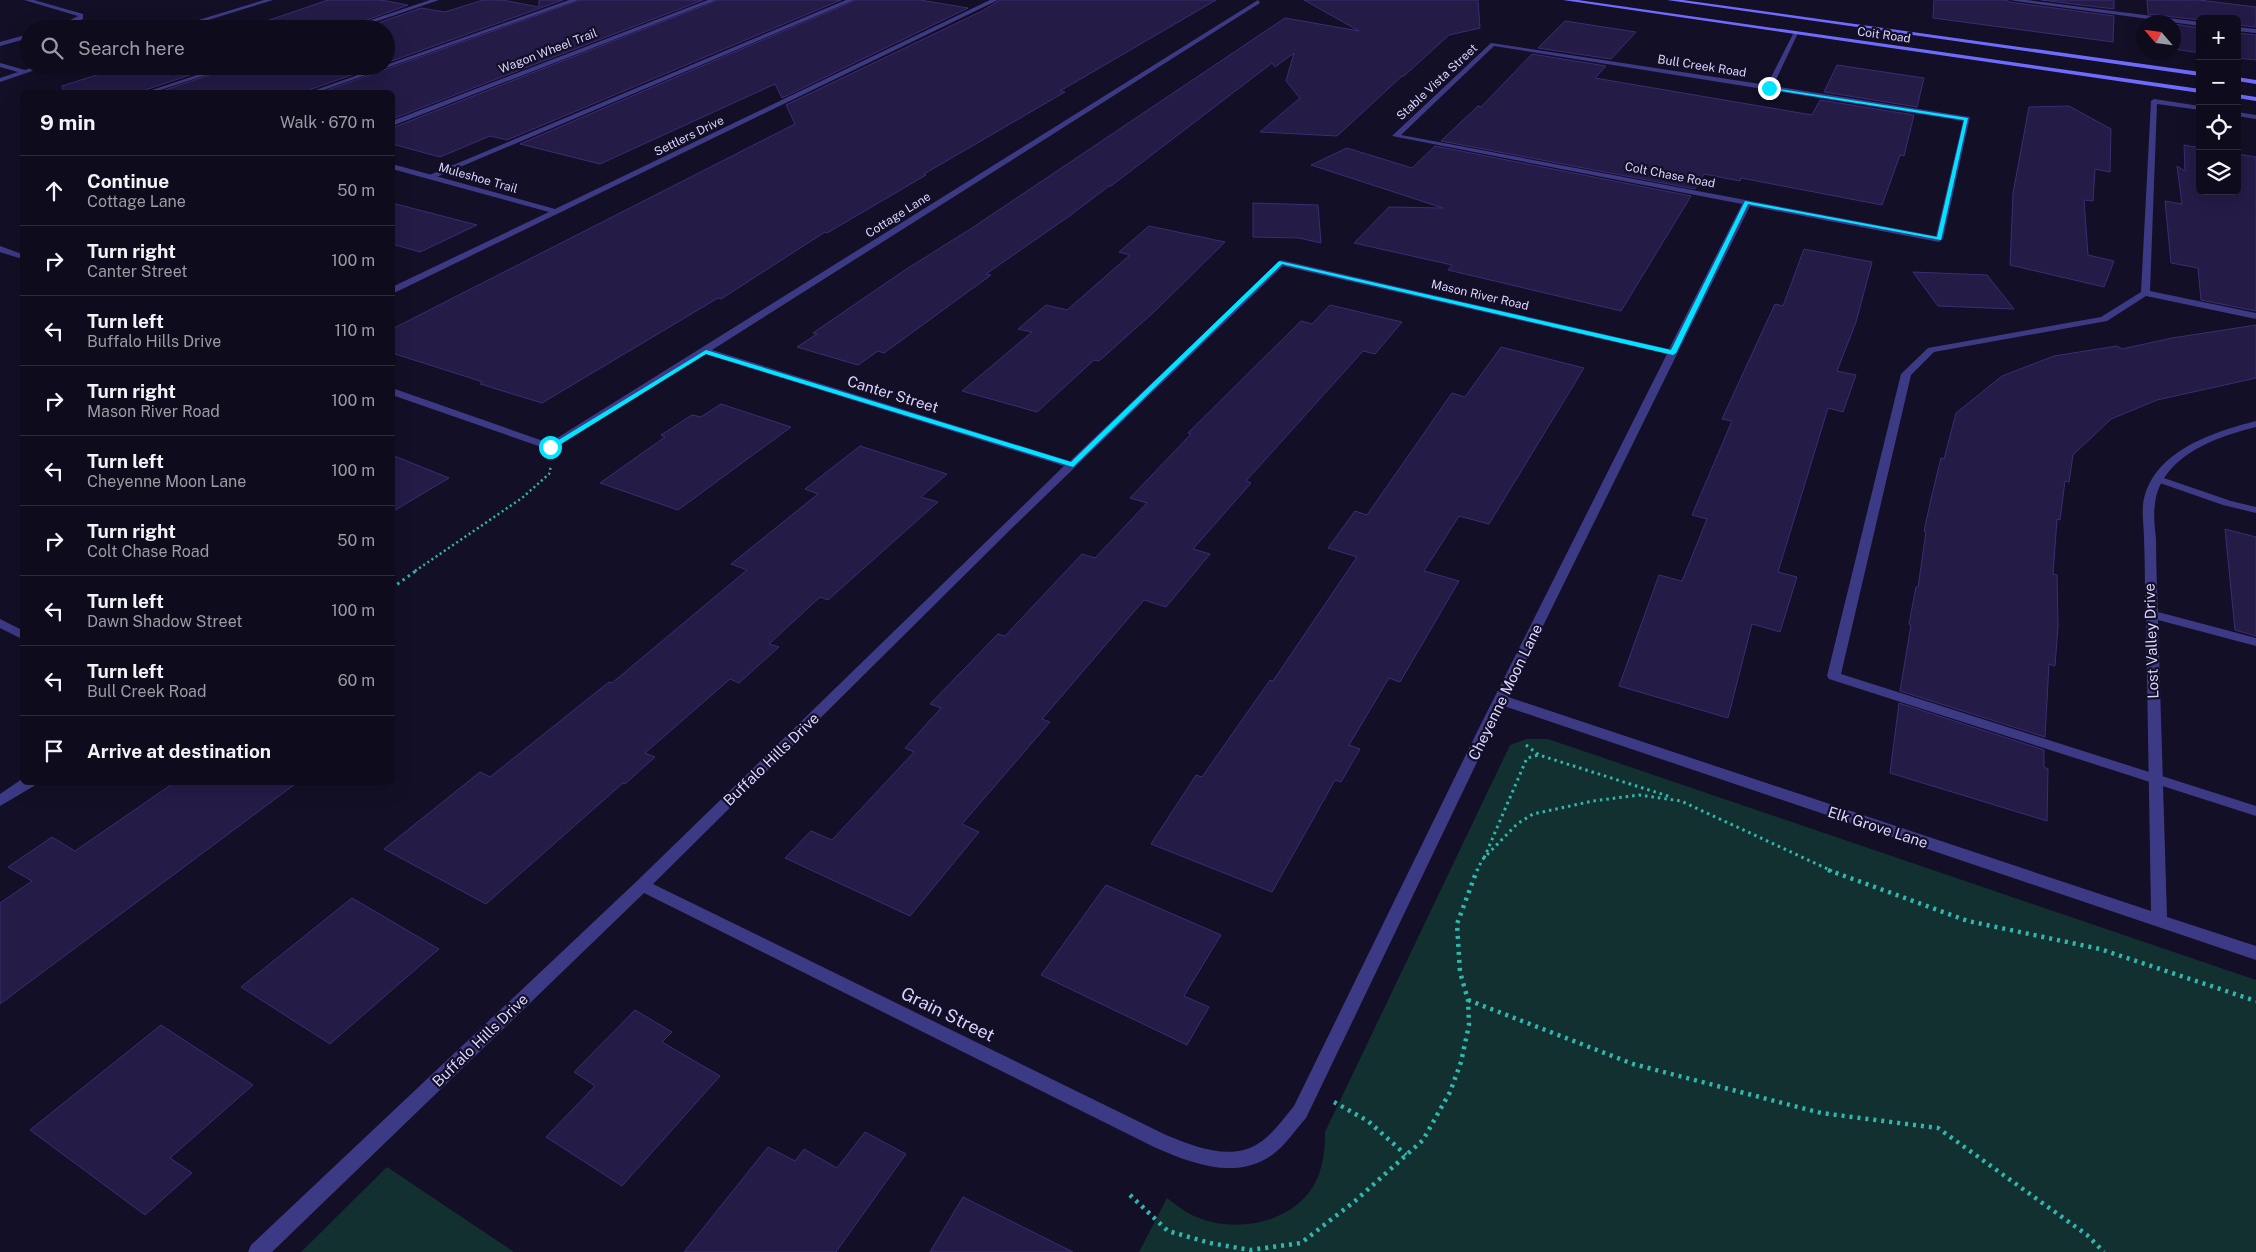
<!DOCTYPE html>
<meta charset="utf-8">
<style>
:root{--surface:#0e0b1c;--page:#171425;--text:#f1f3f6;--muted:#9b9ba3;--line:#2e2b3b}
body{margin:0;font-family:"Public Sans",sans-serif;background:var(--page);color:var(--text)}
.controls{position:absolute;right:15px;top:15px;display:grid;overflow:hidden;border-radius:8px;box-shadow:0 5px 20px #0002}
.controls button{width:45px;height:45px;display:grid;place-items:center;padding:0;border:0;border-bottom:1px solid var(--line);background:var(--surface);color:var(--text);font:25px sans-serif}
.compass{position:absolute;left:2136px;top:15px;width:45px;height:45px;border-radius:50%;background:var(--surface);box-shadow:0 5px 20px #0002;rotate:298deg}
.stop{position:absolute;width:15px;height:15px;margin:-11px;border:4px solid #00e5ff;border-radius:50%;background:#fff}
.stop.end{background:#00e5ff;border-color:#fff;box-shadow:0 1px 5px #0008}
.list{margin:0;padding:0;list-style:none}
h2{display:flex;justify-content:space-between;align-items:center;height:65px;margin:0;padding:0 20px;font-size:21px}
h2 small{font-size:16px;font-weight:400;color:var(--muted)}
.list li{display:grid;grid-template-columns:32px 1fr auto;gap:15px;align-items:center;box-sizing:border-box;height:70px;padding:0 20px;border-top:1px solid var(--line)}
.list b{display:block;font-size:19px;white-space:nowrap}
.list p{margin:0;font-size:16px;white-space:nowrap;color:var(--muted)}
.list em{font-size:16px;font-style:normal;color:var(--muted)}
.icon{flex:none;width:28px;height:28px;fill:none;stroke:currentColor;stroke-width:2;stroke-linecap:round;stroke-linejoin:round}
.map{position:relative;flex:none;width:2256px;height:1252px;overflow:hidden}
.search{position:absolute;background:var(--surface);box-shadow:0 5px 20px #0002;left:20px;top:20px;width:375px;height:55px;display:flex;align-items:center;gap:12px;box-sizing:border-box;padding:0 18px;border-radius:28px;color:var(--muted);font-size:19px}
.panel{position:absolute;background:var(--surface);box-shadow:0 5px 20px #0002;left:20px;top:90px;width:375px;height:695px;border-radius:8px}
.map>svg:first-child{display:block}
</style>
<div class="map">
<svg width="2256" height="1252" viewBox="0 0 2256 1252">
<rect width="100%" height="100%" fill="#130f26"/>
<g fill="#12302f">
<path d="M1527,739H1548L2256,980V1252H1139L1167,1198C1174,1203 1181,1209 1188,1213C1231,1237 1301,1224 1319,1174C1324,1160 1325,1147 1325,1132L1510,745Z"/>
<polygon points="387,1167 514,1252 301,1252"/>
</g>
<g fill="#241b47" stroke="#3b2d73">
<polygon points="328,0 381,0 408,5 342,29 243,29"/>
<polygon points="483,0 502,0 539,7 539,0 563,0 386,63 386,29 361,29 421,8 445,12"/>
<polygon points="580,0 703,0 392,119 392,92 322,92"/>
<polygon points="718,0 841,0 507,140 490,136 440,157 392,144 392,128"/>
<polygon points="856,0 920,0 968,8 782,98 775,84 600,164 520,144"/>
<polygon points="1000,0 1216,0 1060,91 1065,92 924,174 926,175 827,233 825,232 721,299 718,298 542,403 480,384 483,382 392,353 392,329 795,124 786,105 982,11"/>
<polygon points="1304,0 1478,0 1480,28 1449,35 1404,76 1402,76 1337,136 1260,132 1300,98 1286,81 1294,53 1275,67 1272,63 1111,186 1109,186 1068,217 986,274 991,275 884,353 878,351 858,365 797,347 817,334 813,333 905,270 972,228 1285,18 1359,31"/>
<polygon points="1934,0 2007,0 2009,2 2114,16 2113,42 1933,18"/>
<polygon points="2041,0 2114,0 2114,9"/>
<polygon points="2147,0 2199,0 2256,7 2256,27 2237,25 2237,19 2200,20 2148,14"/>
<polygon points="1565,21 1636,32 1611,59 1538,48"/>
<polygon points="2174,24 2200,28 2200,53 2174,49"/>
<polygon points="2237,33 2256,35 2256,60 2237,58"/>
<polygon points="1532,54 1606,66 1595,78 1812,115 1820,100 1914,115 1904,156 1900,155 1882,205 1741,178 1740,181 1704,174 1695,189 1441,141 1478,106 1481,107"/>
<polygon points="1837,65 1924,78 1917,107 1824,92"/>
<polygon points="125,66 217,66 145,90 144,92 63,92 62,86"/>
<polygon points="236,66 377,66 309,90 308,92 159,92"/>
<polygon points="2069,106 2111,129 2110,172 2095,169 2093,201 2084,200 2088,255 2114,261 2104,287 2010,265 2013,193 2029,107"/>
<polygon points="2184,145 2200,148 2200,191 2237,191 2237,154 2256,157 2256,311 2201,300 2198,268 2171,263 2165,201 2182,204 2177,166 2185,171"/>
<polygon points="1435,146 1691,196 1621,311 1448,270 1452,265 1354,243 1389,207 1443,208 1311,165 1347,148 1412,168"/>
<polygon points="392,203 477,225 420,252 392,244"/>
<polygon points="1253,203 1318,205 1321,243 1299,238 1253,237"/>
<polygon points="1149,226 1225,242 1155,311 1099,361 1094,360 1037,412 962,391 1032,332 1018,329 1046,305 1067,310 1130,255 1119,252"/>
<polygon points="1804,249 1872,262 1856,322 1837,371 1856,375 1843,412 1828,408 1778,572 1797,577 1780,632 1752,624 1728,718 1619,686 1659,575 1682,581 1707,519 1692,515 1732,421 1722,419 1775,304 1783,306"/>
<polygon points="1913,272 1987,275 2014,309 1938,306"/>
<polygon points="1330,305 1402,322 1375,354 1363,351 1246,481 1251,483 1193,549 1210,554 1166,607 1144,600 1042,719 1050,722 962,824 979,832 910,916 785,858 811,831 832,840 914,752 905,748 941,708 930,704 998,634 1005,636 1082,554 1095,558 1147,503 1130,498 1191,434 1188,433 1301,321 1312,324"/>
<polygon points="2256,325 2256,378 2157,400 2111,419 2073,455 2069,482 2065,481 2060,520 2057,519 2053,574 2057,575 2058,626 2055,666 2049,664 2045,737 1900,691 1911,625 1909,624 1916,587 1918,587 1926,532 1924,531 1931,499 1941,458 1944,459 1956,413 2002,376 2054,356 2117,346 2122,349 2172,338"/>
<polygon points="1501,347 1584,368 1489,524 1459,516 1424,571 1459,581 1400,682 1389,678 1349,745 1360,749 1341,782 1335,780 1272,892 1151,844 1196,775 1202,777 1270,680 1273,681 1357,557 1328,548 1355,511 1367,515 1452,393 1465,397"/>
<polygon points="721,404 791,427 678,510 600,483 665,437 661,435 692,415 701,417"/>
<polygon points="860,446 947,474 921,497 938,502 828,600 820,597 769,644 779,647 739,683 730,679 645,753 655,757 625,784 623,783 486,904 384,849 480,772 490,777 609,682 612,683 747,570 731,564 818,494 805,489"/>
<polygon points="392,455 449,478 392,512"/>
<polygon points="2225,529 2256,537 2256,636 2235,630"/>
<polygon points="1899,703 2044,750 2044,767 2048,769 2047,821 1890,773"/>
<polygon points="175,782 298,782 0,1004 0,903 32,881 8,867 52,837 75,851"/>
<polygon points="1106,885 1221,935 1184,996 1209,1007 1187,1045 1041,975"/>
<polygon points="352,898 439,949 330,1044 241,987"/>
<polygon points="635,1010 672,1032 662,1042 720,1076 622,1186 546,1137 595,1086 574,1072"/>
<polygon points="161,1025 253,1085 170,1158 192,1173 145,1215 30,1130"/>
<polygon points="865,1132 906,1154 836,1252 684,1252 768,1147 795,1161 804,1149 837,1168"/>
<polygon points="963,1197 1073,1252 930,1252"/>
</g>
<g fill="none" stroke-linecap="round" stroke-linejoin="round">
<polyline stroke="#2fb8b0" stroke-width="2.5" stroke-dasharray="2 3" stroke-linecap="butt" points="415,571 522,498 549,474 551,466"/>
<g stroke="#2fb8b0" stroke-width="3" stroke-dasharray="2.5 4" stroke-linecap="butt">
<polyline points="392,588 417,570"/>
<polyline points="1526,745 1539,755 1671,797"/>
<polyline points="1484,858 1527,758 1539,755"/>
<polyline points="1477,871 1482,860 1517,824 1533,814 1593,801 1639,795 1681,801 1832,871"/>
</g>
<g stroke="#2fb8b0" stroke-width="4.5" stroke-dasharray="3 5" stroke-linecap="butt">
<polyline points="1828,870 1968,921 2100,949 2256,1001"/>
<polyline points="1468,1000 1633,1064 1821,1113 1938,1128 2087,1235 2104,1252"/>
<polyline points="1334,1102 1368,1121 1406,1155"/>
<polyline points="1130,1195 1168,1231 1210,1243 1250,1250 1301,1243 1355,1201 1423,1140 1450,1092 1461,1062 1469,1025 1468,1000 1460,972 1457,924 1477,870"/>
</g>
<g fill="#3d3a85" fill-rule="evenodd">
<polygon points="24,0 34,0 83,14 83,19 62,29 53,29 78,16"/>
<polygon points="569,0 578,0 318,92 310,92"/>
<polygon points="846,0 854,0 434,178 427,176"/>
<polygon points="29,34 29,38 0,46 0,42"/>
<polygon points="2154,99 2200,106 2200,110 2157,104 2150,291 2256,313 2256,319 2146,296 2107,321 1934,352 1911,375 1841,674 2256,806 2256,816 1829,679 1827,676 1901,374 1928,348 2101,317 2141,292 2151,101"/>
<polygon points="2237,112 2256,115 2256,119 2237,116"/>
<polygon points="2158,476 2231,501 2256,507 2256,513 2223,505 2154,481 2153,479 2154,477"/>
</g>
<g fill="#3d3a85" fill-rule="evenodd">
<polygon points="264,0 273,0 179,29 169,29"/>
<polygon points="430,0 439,0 354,29 344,29"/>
<polygon points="708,0 716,0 392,126 392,121"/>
<polygon points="990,0 998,0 392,294 392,287 549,212 392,169 392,164 555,209"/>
<path d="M1258,0L1260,3L712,350L1070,461L1281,260L1669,349L1742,204L1392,136L1491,43L1767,85L1793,34L1798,33L1773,86L1970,117L1943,239L1939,242L1750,206L1508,697L2151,911L2146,617L2144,614L2145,612C2145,587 2145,563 2144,539C2144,528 2142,516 2143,505C2150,452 2213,432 2256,421V427C2216,437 2161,456 2155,504C2153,515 2155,528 2156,539C2156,563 2157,588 2158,612L2256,638V646L2158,620L2167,917L2256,946V960L1504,706L1306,1118C1295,1130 1286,1145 1272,1155C1236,1181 1190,1163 1154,1147L644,893L272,1252H248L251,1245L637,881L1064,466L705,354L550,450L392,395V388L549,443ZM1494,46L1963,121L1936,236L1401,135ZM1283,266L1667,354L1478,730L1294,1106C1283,1119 1273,1134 1259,1143C1232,1162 1193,1146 1166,1135L653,884L1008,532Z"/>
<polygon points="2009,0 2026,0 2200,22 2200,26"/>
<polygon points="2237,27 2256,29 2256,33 2237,31"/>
<polygon points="0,63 25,70 37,66 47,66 0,82 0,78 18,72 0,67"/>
<polygon points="224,66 234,66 154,92 146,92"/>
<polygon points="0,246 22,254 22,259 0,252"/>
<polygon points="0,619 22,630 22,639 0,628"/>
<polygon points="22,779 22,782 36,782 34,786 0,806 0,794"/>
</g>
<g fill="#6f6bff" fill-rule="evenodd">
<polygon points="1563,0 1578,0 2200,89 2200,93"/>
<polygon points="1667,0 1683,0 2200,72 2200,76"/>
<polygon points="2237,77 2256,80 2256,84 2237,81"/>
<polygon points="2237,94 2256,97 2256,101 2237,98"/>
</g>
</g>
<polygon fill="#00e5ff" points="1767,87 1968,118 1941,240 1748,204 1676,353 1673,355 1282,264 1073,467 706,354 553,449 547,447 706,350 1071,462 1279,261 1671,350 1745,201 1937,237 1964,120 1769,89"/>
<g text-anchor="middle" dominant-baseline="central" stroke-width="4.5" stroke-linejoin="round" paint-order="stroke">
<g font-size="12" fill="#d9d4ff" stroke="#130f26">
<text transform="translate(1884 35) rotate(8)">Coit Road</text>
<text transform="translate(548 51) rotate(-21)">Wagon Wheel Trail</text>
<text transform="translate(1702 66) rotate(9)">Bull Creek Road</text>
<text transform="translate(1437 82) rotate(-43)">Stable Vista Street</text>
<text transform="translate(689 136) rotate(-26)">Settlers Drive</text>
<text transform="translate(1670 175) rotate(11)">Colt Chase Road</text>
<text transform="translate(478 178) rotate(16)">Muleshoe Trail</text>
<text transform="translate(898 215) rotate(-32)">Cottage Lane</text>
<text transform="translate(1480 295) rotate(13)">Mason River Road</text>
</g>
<g font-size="15" fill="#d9d4ff" stroke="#130f26">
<text transform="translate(893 394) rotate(17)">Canter Street</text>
<text transform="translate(2151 641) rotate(-92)">Lost Valley Drive</text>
<text transform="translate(1505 692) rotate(-64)">Cheyenne Moon Lane</text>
<text transform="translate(771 759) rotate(-44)">Buffalo Hills Drive</text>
<text transform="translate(1878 827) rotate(18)">Elk Grove Lane</text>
<text transform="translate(480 1040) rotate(-44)">Buffalo Hills Drive</text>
</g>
<g font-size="18" fill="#d9d4ff" stroke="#130f26">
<text transform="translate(948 1014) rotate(26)">Grain Street</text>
</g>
</g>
</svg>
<div class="controls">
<button>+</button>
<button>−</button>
<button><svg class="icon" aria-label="locate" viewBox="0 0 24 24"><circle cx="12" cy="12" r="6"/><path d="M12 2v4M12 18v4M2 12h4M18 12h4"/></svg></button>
<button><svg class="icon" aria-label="layers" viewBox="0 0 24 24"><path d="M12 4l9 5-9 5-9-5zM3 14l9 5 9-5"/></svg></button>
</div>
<svg class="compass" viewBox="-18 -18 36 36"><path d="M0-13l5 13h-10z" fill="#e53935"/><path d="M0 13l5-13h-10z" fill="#9b9ba3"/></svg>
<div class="stop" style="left:550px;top:447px"></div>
<div class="stop end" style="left:1769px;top:88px"></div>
<div class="search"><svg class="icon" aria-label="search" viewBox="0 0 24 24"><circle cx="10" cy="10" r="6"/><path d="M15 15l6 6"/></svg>Search here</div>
<section class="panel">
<h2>9 min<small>Walk · 670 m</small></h2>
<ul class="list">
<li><svg class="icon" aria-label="ahead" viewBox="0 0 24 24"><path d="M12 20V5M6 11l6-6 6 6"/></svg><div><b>Continue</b><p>Cottage Lane</p></div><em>50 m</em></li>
<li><svg class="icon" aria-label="right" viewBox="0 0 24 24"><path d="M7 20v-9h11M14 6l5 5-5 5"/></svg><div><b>Turn right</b><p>Canter Street</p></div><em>100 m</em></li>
<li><svg class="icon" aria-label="left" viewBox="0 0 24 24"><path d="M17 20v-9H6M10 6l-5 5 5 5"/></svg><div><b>Turn left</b><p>Buffalo Hills Drive</p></div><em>110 m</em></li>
<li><svg class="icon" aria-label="right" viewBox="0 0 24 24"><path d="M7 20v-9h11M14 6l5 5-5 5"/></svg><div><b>Turn right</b><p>Mason River Road</p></div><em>100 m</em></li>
<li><svg class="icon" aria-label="left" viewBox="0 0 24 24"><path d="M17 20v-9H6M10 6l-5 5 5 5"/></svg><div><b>Turn left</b><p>Cheyenne Moon Lane</p></div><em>100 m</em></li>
<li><svg class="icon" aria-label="right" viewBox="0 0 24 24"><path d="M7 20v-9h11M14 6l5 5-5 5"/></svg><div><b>Turn right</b><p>Colt Chase Road</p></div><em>50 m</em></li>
<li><svg class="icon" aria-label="left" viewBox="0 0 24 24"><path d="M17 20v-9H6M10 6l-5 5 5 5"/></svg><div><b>Turn left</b><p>Dawn Shadow Street</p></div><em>100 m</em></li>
<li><svg class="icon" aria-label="left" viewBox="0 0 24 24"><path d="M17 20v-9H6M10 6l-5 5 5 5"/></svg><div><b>Turn left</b><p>Bull Creek Road</p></div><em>60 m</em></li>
<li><svg class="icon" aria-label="arrive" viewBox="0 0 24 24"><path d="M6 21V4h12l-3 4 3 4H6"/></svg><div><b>Arrive at destination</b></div></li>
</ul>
</section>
</div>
